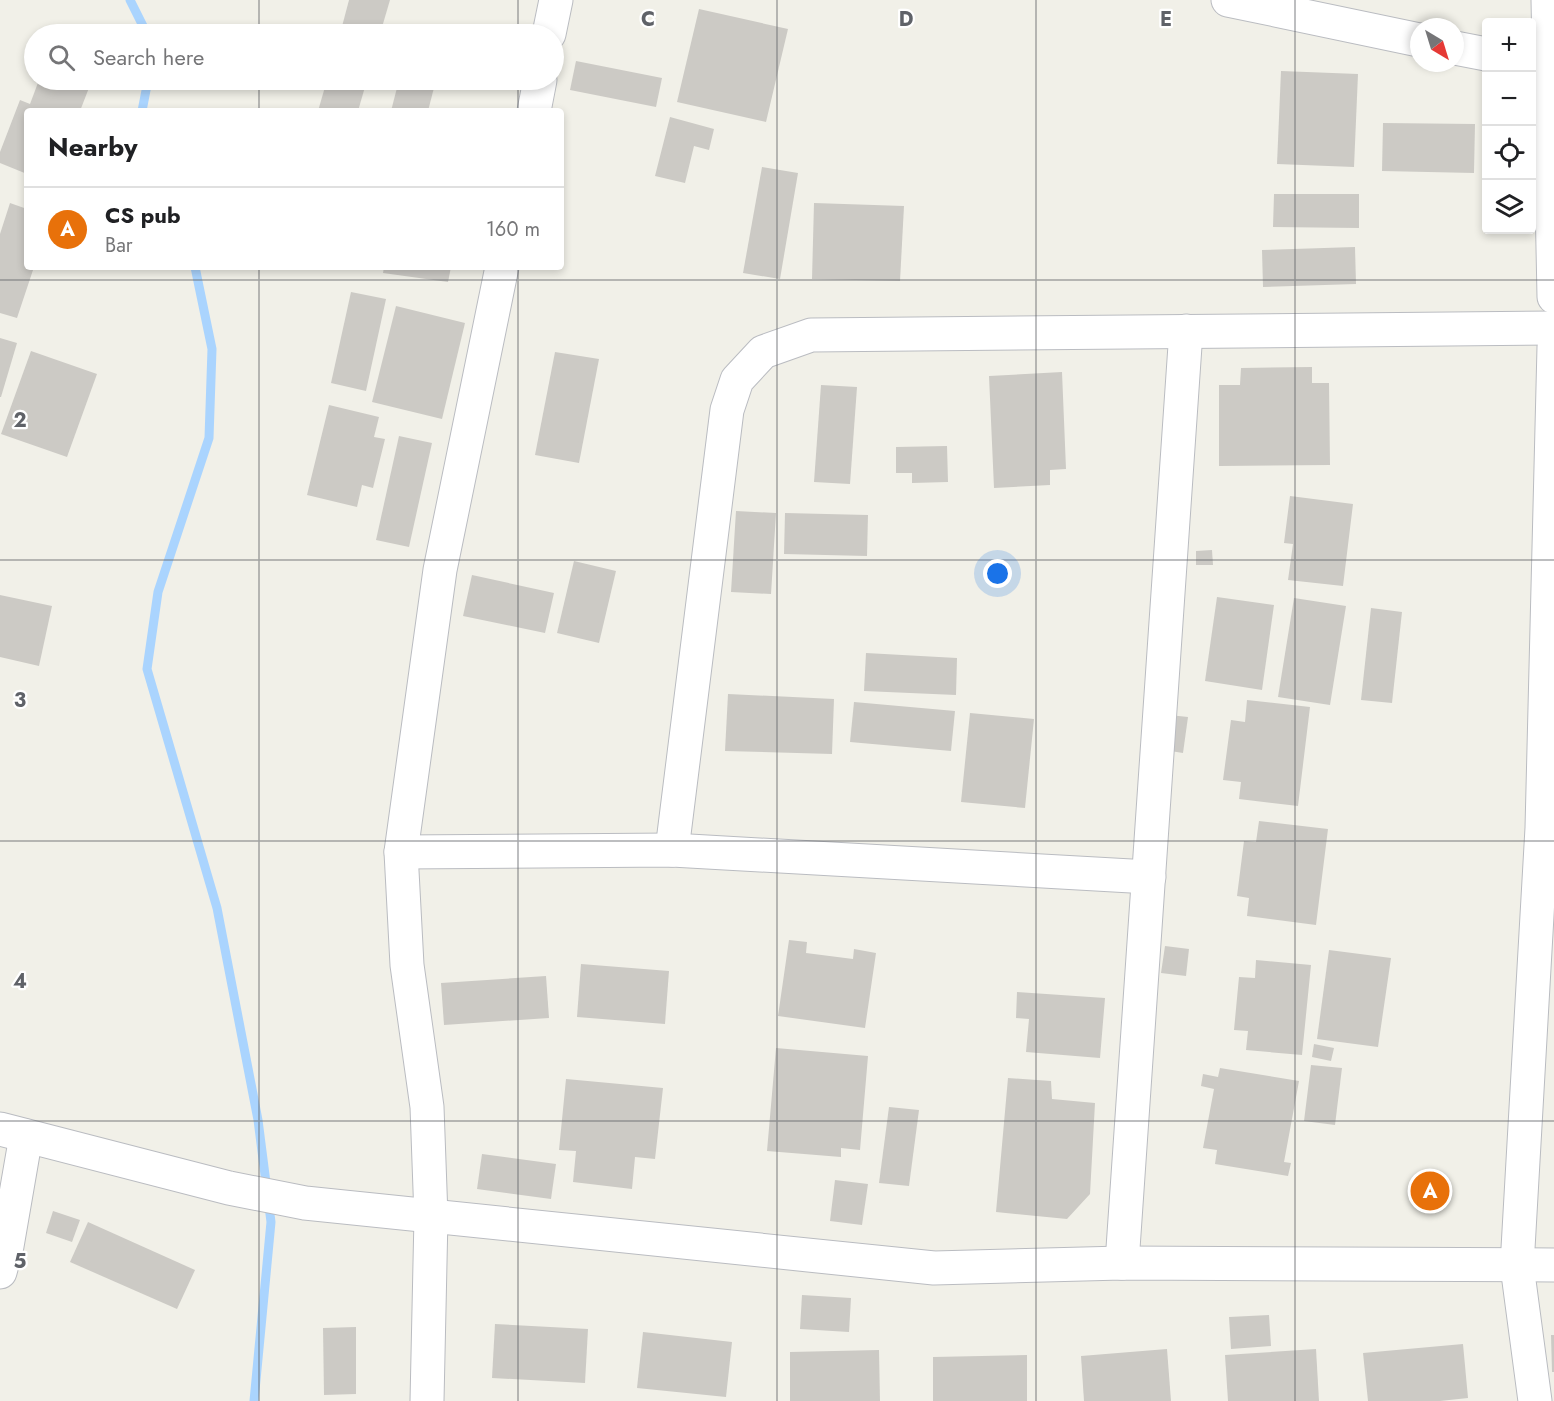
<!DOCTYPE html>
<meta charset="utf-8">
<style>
:root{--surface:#fff;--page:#f6f6f6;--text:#202124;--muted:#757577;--line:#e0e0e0;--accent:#e95136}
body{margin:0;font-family:Jost,sans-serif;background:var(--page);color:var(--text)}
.controls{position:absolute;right:18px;top:18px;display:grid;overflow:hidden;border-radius:6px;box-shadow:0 3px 9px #0003}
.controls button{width:54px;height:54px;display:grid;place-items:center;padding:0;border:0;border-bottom:2px solid var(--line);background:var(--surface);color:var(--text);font:30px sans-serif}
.compass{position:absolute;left:1410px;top:18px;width:54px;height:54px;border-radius:50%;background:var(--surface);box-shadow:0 3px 9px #0003;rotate:142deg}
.you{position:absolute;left:998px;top:574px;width:21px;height:21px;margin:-15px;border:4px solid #fff;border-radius:50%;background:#1a73e8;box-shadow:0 0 0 9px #1a73e833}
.badge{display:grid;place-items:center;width:39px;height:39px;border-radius:50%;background:var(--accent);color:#fff;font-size:20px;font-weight:700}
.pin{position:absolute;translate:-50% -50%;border:3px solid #fff;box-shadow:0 2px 6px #0006}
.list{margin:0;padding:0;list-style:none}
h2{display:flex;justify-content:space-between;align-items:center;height:78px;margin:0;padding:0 24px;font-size:26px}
h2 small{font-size:20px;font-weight:400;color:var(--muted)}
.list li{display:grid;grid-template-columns:39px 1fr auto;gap:18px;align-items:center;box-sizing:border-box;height:84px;padding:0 24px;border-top:2px solid var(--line)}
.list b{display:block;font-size:22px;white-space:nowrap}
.list p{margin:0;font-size:20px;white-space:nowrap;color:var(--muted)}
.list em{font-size:20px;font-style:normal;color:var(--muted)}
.icon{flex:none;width:33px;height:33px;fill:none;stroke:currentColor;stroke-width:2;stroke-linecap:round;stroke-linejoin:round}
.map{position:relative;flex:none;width:1554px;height:1401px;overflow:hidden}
.search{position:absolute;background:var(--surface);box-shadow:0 3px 9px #0003;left:24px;top:24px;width:540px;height:66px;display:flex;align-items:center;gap:15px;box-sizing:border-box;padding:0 21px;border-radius:33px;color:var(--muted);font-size:22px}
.panel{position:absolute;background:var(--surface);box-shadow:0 3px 9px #0003;left:24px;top:108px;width:540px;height:162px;border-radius:6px}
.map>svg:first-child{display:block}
</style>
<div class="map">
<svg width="1554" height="1401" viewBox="0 0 1554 1401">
<rect width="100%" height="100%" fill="#f1f0e8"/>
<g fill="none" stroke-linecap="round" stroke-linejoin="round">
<g stroke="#aad4fe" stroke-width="9">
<polyline points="130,0 147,34"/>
<polyline points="142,111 148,80"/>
<polyline points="195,267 212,349 209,438 158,592 147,669 217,908 258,1120 271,1222 254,1401"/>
</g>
</g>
<g fill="#cccac5">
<polygon points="349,0 390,0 380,34 340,34"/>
<polygon points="699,9 788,29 766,122 677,102"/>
<polygon points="576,61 662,78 656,107 570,90"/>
<polygon points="1281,71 1358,74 1354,167 1277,164"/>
<polygon points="39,80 92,80 80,111 27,111 27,174 0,163 0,152 20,100 30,104"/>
<polygon points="327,80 367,80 358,111 318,111"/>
<polygon points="399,80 436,80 428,111 391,111"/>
<polygon points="670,117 714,129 709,150 694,146 685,183 655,176"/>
<polygon points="1383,123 1475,124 1474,173 1382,171"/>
<polygon points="762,167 798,173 780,279 743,273"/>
<polygon points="1274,194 1359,194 1359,228 1273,227"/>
<polygon points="10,203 27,209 27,267 34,267 17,318 0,313 0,234"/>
<polygon points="814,203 904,206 900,281 812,279"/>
<polygon points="1355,247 1356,284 1263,287 1262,250"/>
<polygon points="384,267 451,267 448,282 383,273"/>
<polygon points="351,292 386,299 366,391 331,383"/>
<polygon points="396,306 465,323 442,419 372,402"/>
<polygon points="0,338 17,343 1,397 0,397"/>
<polygon points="31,351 97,374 67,457 1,434"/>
<polygon points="555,352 599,359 579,463 535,455"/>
<polygon points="1312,367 1312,383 1329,383 1330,465 1219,466 1219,385 1240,385 1241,368"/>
<polygon points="1062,372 1066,469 1050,470 1050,485 994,488 989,376"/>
<polygon points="821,385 857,387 850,484 814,482"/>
<polygon points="329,405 379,417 374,437 385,439 373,488 362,485 357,507 307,495"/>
<polygon points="399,436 432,443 409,547 376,540"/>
<polygon points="947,446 948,482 912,483 912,473 896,473 896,447"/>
<polygon points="1290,496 1353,504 1343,586 1288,580 1293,544 1284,543"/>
<polygon points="736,511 776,513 771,594 731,592"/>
<polygon points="785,513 868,515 867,556 784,554"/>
<polygon points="1212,550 1213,565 1196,565 1196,551"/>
<polygon points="574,561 616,571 599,643 557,633"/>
<polygon points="472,575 554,593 545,633 463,616"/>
<polygon points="0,595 52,606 39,666 0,657"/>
<polygon points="1217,597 1274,605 1262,690 1205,681"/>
<polygon points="1294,598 1346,606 1330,705 1278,697"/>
<polygon points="1371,608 1402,612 1392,703 1361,700"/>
<polygon points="866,653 957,658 956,695 864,691"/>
<polygon points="728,694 834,699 832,754 725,751"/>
<polygon points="1247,700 1310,707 1298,806 1239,799 1241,782 1223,780 1231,720 1245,722"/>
<polygon points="854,702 955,711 951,751 850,742"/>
<polygon points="970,713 1034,719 1025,808 961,802"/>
<polygon points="1169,715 1188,717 1183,753 1164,750"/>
<polygon points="1259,821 1328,829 1316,925 1247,916 1249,898 1237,896 1244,841 1256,842"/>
<polygon points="789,940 807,942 806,953 853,959 854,949 876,953 865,1028 778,1016"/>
<polygon points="1165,946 1189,949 1186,976 1161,973"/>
<polygon points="1329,950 1391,958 1378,1047 1317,1039"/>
<polygon points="1256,960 1311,965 1302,1055 1246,1050 1248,1031 1234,1030 1239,977 1255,978"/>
<polygon points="581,964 669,971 665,1024 577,1017"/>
<polygon points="546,976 549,1018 444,1025 441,983"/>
<polygon points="1017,992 1105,998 1100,1058 1026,1052 1029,1019 1016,1018"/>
<polygon points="1314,1044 1334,1048 1331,1061 1312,1057"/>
<polygon points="776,1048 868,1056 860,1150 841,1148 841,1157 767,1151"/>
<polygon points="1311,1065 1342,1068 1335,1125 1304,1121"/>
<polygon points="1220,1068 1299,1081 1284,1162 1291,1163 1288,1176 1215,1164 1217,1150 1203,1148 1214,1089 1201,1086 1203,1074 1218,1077"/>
<polygon points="1008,1078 1051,1081 1052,1099 1095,1103 1090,1194 1067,1219 996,1212"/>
<polygon points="566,1079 663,1088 655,1159 635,1157 632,1189 573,1182 576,1151 559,1150"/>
<polygon points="889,1107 919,1110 909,1186 879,1183"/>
<polygon points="482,1154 556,1164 551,1199 477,1189"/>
<polygon points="835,1180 868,1184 862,1225 830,1221"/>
<polygon points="53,1211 80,1220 72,1242 46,1233"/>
<polygon points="88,1222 195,1270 177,1309 70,1262"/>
<polygon points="802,1295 851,1298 849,1332 800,1329"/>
<polygon points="1269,1315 1271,1346 1231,1349 1229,1317"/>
<polygon points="495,1324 588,1329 585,1383 492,1378"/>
<polygon points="356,1327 356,1394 324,1395 323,1328"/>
<polygon points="643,1332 732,1342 726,1397 637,1388"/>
<polygon points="1551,1335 1554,1335 1554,1372 1552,1372"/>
<polygon points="1463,1344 1468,1398 1440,1401 1368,1401 1363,1353"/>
<polygon points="1167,1349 1171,1401 1084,1401 1081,1356"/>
<polygon points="1316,1349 1319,1401 1228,1401 1225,1355"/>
<polygon points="879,1350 880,1401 790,1401 790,1352"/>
<polygon points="1027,1355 1027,1401 933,1401 933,1357"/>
</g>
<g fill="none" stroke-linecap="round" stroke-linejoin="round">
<g stroke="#babcc1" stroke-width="35">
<g id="minor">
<polyline points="1228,0 1419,40"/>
<polyline points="1548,0 1554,297"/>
<polyline points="549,34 556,0"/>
<polyline points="1455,48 1486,54"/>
<polyline points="534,111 540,80"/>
<polyline points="672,850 727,410 737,380 763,352 811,335 1554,328"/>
<polyline points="401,852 672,850 1149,877"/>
<polyline points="0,1129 229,1188 305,1203 934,1268 1122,1263 1554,1265"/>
<polyline points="1122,1263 1186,331"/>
<polyline points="0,1272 7,1246 26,1136"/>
<polyline points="427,1401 431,1217 427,1107 407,965 401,852 440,570 502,267"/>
<polyline points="1535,1401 1517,1266 1542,828 1554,347"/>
</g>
</g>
<use href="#minor" stroke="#fff" stroke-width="33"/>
</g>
<path fill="none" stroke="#5f6268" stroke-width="1.5" stroke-opacity="0.55" d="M259,0V34M518,0V34M777,0V1401M1036,0V1401M1295,0V1401M259,80V111M518,80V111M259,267V1401M518,267V1401M0,280H1554M0,560H1554M0,841H1554M0,1121H1554"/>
<g font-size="20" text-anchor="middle" font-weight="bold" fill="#5f6268" stroke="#fff" stroke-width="4.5" stroke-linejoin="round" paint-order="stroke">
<text x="648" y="26">C</text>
<text x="906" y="26">D</text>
<text x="1166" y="26">E</text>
<text x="20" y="427">2</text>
<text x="20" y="707">3</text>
<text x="20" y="988">4</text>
<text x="20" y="1268">5</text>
</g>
</svg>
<div class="controls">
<button>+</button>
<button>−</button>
<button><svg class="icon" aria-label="locate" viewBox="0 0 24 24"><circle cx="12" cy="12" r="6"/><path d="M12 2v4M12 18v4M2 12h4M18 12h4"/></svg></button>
<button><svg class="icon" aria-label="layers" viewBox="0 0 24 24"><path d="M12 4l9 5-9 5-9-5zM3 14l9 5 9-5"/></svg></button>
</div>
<svg class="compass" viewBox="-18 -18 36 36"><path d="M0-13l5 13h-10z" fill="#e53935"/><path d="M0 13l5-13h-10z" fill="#757577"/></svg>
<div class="you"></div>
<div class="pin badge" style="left:1430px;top:1191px;background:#e8710a">A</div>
<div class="search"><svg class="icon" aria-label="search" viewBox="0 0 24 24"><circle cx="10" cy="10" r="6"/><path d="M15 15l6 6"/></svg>Search here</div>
<section class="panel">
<h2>Nearby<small></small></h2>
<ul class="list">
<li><span class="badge" style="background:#e8710a">A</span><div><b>CS pub</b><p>Bar</p></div><em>160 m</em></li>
</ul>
</section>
</div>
